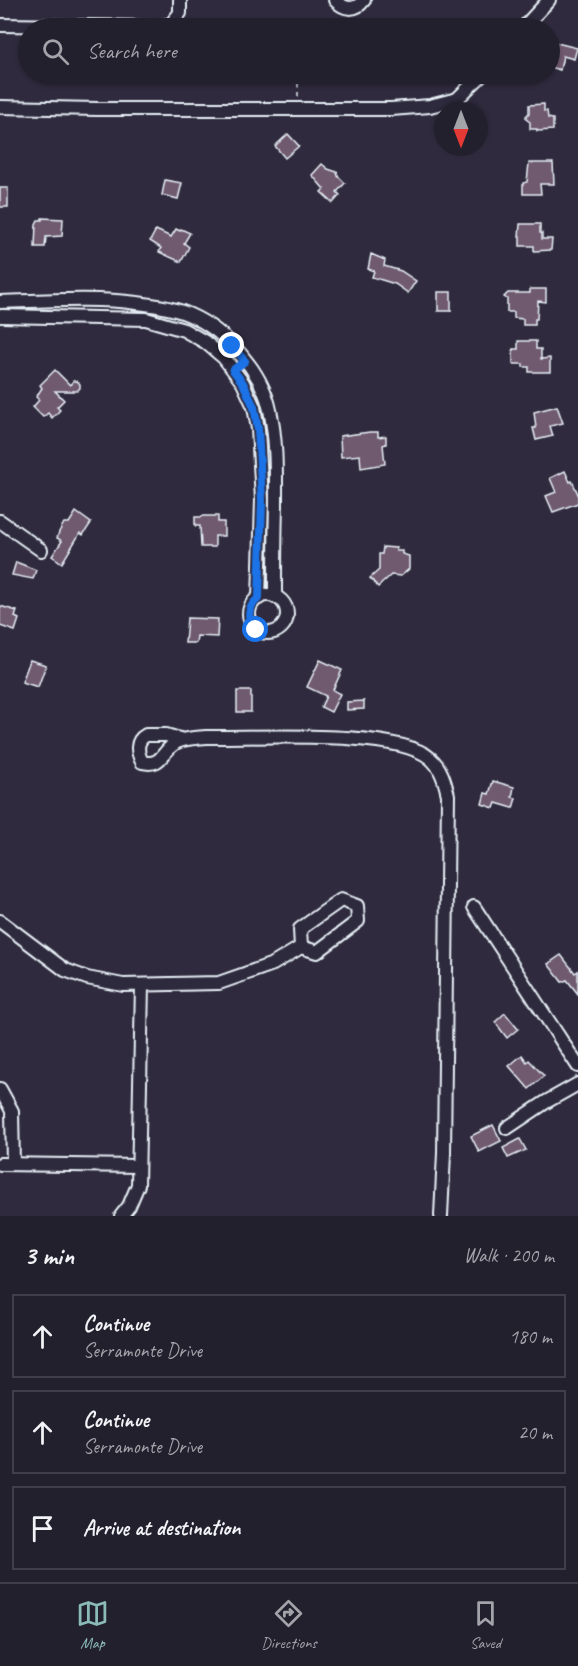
<!DOCTYPE html>
<meta charset="utf-8">
<style>
:root{--surface:#23202e;--page:#2f2d3a;--text:#f1f3f6;--muted:#a3a3aa;--line:#403e4a;--accent:#8bbbb9}
body{margin:0;font-family:Caveat,sans-serif;background:var(--page);color:var(--text)}
.compass{position:absolute;left:434px;top:102px;width:54px;height:54px;border-radius:50%;background:var(--surface);box-shadow:0 2px 4px #0004;rotate:180deg}
.stop{position:absolute;width:18px;height:18px;margin:-14px;border:4px solid #1a73e8;border-radius:50%;background:#fff}
.stop.end{background:#1a73e8;border-color:#fff;box-shadow:0 2px 6px #0008}
.list{margin:0;padding:0;list-style:none}
h2{display:flex;justify-content:space-between;align-items:center;height:78px;margin:0;padding:0 24px;font-size:26px}
h2 small{font-size:20px;font-weight:400;color:var(--muted)}
.list li{display:grid;grid-template-columns:39px 1fr auto;gap:18px;align-items:center;box-sizing:border-box;height:84px;margin:0 12px 12px;padding:0 12px;border:2px solid var(--line);border-radius:0px}
.list b{display:block;font-size:22px;white-space:nowrap}
.list p{margin:0;font-size:20px;white-space:nowrap;color:var(--muted)}
.list em{font-size:20px;font-style:normal;color:var(--muted)}
.icon{flex:none;width:33px;height:33px;fill:none;stroke:currentColor;stroke-width:2;stroke-linecap:round;stroke-linejoin:round}
.map{position:relative;flex:none;width:578px;height:1216px;overflow:hidden}
.search{position:absolute;background:var(--surface);box-shadow:0 2px 4px #0004;left:18px;right:18px;top:18px;height:66px;display:flex;align-items:center;gap:15px;box-sizing:border-box;padding:0 21px;border-radius:33px;color:var(--muted);font-size:22px}
.sheet{height:366px;background:var(--surface)}
nav{display:flex;justify-content:space-around;align-items:center;box-sizing:border-box;height:84px;border-top:2px solid var(--line);background:var(--surface);font-size:16px;color:var(--muted)}
nav a{display:grid;justify-items:center;gap:3px}
nav .on{color:var(--accent)}
.map>svg:first-child{display:block}
</style>
<div class="map">
<svg width="578" height="1216" viewBox="0 0 578 1216">
<rect width="100%" height="100%" fill="#2f2a3d"/>
<filter id="ink" filterUnits="userSpaceOnUse"><feTurbulence type="fractalNoise" baseFrequency=".0167" numOctaves="2"/><feDisplacementMap in="SourceGraphic" scale="12" xChannelSelector="R" yChannelSelector="G"/><feConvolveMatrix kernelMatrix="1 2 1 2 8 2 1 2 1" color-interpolation-filters="sRGB"/></filter>
<g filter="url(#ink)">
<g fill="#705a6f" stroke="#e8f1f8" stroke-width="1.5">
<polygon points="549,41 577,48 574,59 563,56 560,70 549,67"/>
<polygon points="544,104 544,111 547,111 548,118 553,119 553,130 537,131 537,129 530,129 530,122 526,119 526,116 529,113 529,105"/>
<polygon points="288,134 299,146 285,158 275,146"/>
<polygon points="529,163 553,163 554,184 540,184 541,194 523,194 523,183 527,182"/>
<polygon points="322,164 328,169 337,172 338,176 345,183 337,192 340,195 333,203 321,192 324,189 312,175"/>
<polygon points="165,180 182,183 178,199 162,195"/>
<rect x="0" y="188" width="8" height="19"/>
<polygon points="42,218 63,219 62,236 46,237 45,247 35,247 36,224 38,220 42,220"/>
<polygon points="520,224 540,224 540,233 542,233 542,239 552,239 551,250 534,251 534,246 520,246 520,237 519,237"/>
<polygon points="176,229 180,231 181,229 190,233 184,243 189,247 181,262 159,252 161,248 150,241 156,230 171,237"/>
<polygon points="371,254 385,260 384,266 401,271 416,281 408,293 395,284 372,277 374,271 368,269"/>
<polygon points="530,289 546,289 546,302 538,301 537,319 535,319 535,325 523,325 523,319 514,318 514,312 507,312 507,299 504,297 508,293 530,293"/>
<rect x="438" y="292" width="13" height="19"/>
<polygon points="518,341 536,341 536,349 541,349 541,359 550,358 550,372 529,372 529,367 523,367 523,364 513,364 513,349 518,349"/>
<polygon points="55,370 70,385 73,381 77,381 80,384 80,388 77,391 55,391 64,400 57,407 60,410 52,418 48,413 43,417 33,407 39,400 36,397 42,388 40,385"/>
<polygon points="557,406 563,423 550,426 553,436 536,440 533,428 536,428 534,412"/>
<polygon points="370,432 378,432 378,437 386,436 386,444 383,445 385,464 361,468 360,455 341,457 340,436"/>
<polygon points="565,471 570,482 572,481 578,494 578,503 553,512 546,496 556,492 550,478"/>
<polygon points="76,512 91,523 83,535 80,533 62,563 52,556 62,541 57,538 59,532 64,523 69,523"/>
<polygon points="202,516 218,516 218,522 224,522 224,536 215,536 215,547 201,547 200,526 195,526 195,517 202,517"/>
<polygon points="383,547 396,548 396,551 402,551 402,554 409,556 409,569 401,576 391,575 378,587 370,578 379,570 379,554 382,554"/>
<polygon points="16,562 36,570 33,579 12,575"/>
<polygon points="0,606 17,611 15,617 19,619 15,631 0,626"/>
<polygon points="187,618 218,619 217,637 197,636 196,643 185,643"/>
<polygon points="30,660 46,665 38,687 22,682"/>
<polygon points="320,660 342,670 333,690 340,694 331,712 321,707 326,696 307,687"/>
<rect x="237" y="691" width="14" height="21"/>
<polygon points="364,701 364,709 347,710 347,702"/>
<polygon points="493,781 514,787 512,797 516,798 513,808 496,803 494,808 482,804 485,793 489,794"/>
<polygon points="561,955 575,973 578,971 578,994 567,980 562,982 548,964"/>
<polygon points="505,1013 518,1029 507,1038 495,1022"/>
<polygon points="522,1055 527,1062 529,1060 544,1076 529,1089 509,1066"/>
<polygon points="493,1125 501,1141 479,1152 471,1136"/>
<polygon points="520,1139 526,1150 508,1158 503,1148"/>
</g>
<g fill="none" stroke-linecap="round" stroke-linejoin="round">
<g stroke="#e8f1f8" stroke-width="16">
<g id="minor">
<path d="M335,0C344,10 356,11 364,0"/>
<polyline points="0,25 156,27 171,24 180,13 180,0"/>
<polyline points="523,28 549,0"/>
<polyline points="0,107 97,109 391,109 430,106 457,99 483,74"/>
<path d="M0,302C44,301 93,297 137,303C154,305 175,308 190,315C226,331 262,371 270,410C277,442 276,474 276,506C275,536 275,567 275,597"/>
<polyline points="0,316 146,319 184,330 205,342 224,358 243,383 254,407 258,429 262,500 259,598"/>
<polyline points="0,521 41,550"/>
<circle cx="268" cy="614" r="19"/>
<path d="M183,740L166,735H146C135,741 137,752 142,762C163,767 161,751 177,742C186,738 197,738 206,737C255,738 396,729 430,758C441,767 445,782 448,795L444,1153L441,1216"/>
<polyline points="474,907 578,1066"/>
<polyline points="0,921 65,970 87,978 123,985 219,983 273,964 301,947 317,952 358,921 357,906 341,900 300,929 301,947"/>
<polyline points="0,1089 12,1111 13,1164"/>
<polyline points="507,1128 546,1102 578,1084"/>
<polyline points="0,1164 138,1166"/>
<polyline points="121,1216 129,1206 138,1185 142,985"/>
</g>
</g>
<g stroke="#e8f1f8" stroke-width="1.5" stroke-dasharray="4.5 4.5" stroke-linecap="butt">
<polyline points="322,28 332,14"/>
<polyline points="298,74 298,97"/>
</g>
<use href="#minor" stroke="#2f2a3d" stroke-width="12"/>
</g>
</g>
<g fill="none" stroke-linecap="round" stroke-linejoin="round" filter="url(#ink)">
<path stroke="#1a73e8" stroke-width="8" d="M232,346L245,361L233,370L243,383L254,407L258,429L262,500L259,598C247,607 246,619 256,630"/>
</g>
</svg>
<svg class="compass" viewBox="-18 -18 36 36"><path d="M0-13l5 13h-10z" fill="#e53935"/><path d="M0 13l5-13h-10z" fill="#a3a3aa"/></svg>
<div class="stop" style="left:256px;top:630px"></div>
<div class="stop end" style="left:232px;top:346px"></div>
<div class="search"><svg class="icon" aria-label="search" viewBox="0 0 24 24"><circle cx="10" cy="10" r="6"/><path d="M15 15l6 6"/></svg>Search here</div>
</div>
<section class="sheet">
<h2>3 min<small>Walk · 200 m</small></h2>
<ul class="list">
<li><svg class="icon" aria-label="ahead" viewBox="0 0 24 24"><path d="M12 20V5M6 11l6-6 6 6"/></svg><div><b>Continue</b><p>Serramonte Drive</p></div><em>180 m</em></li>
<li><svg class="icon" aria-label="ahead" viewBox="0 0 24 24"><path d="M12 20V5M6 11l6-6 6 6"/></svg><div><b>Continue</b><p>Serramonte Drive</p></div><em>20 m</em></li>
<li><svg class="icon" aria-label="arrive" viewBox="0 0 24 24"><path d="M6 21V4h12l-3 4 3 4H6"/></svg><div><b>Arrive at destination</b></div></li>
</ul>
</section>
<nav>
<a class="on"><svg class="icon" aria-label="map" viewBox="0 0 24 24"><path d="M3 6l6-2 6 2 6-2v14l-6 2-6-2-6 2zM9 4v14M15 6v14"/></svg>Map</a>
<a><svg class="icon" aria-label="directions" viewBox="0 0 24 24"><path d="M12 3l9 9-9 9-9-9zM9 14v-3h6M13 9l2 2-2 2"/></svg>Directions</a>
<a><svg class="icon" aria-label="saved" viewBox="0 0 24 24"><path d="M7 4h10v16l-5-4-5 4z"/></svg>Saved</a>
</nav>
